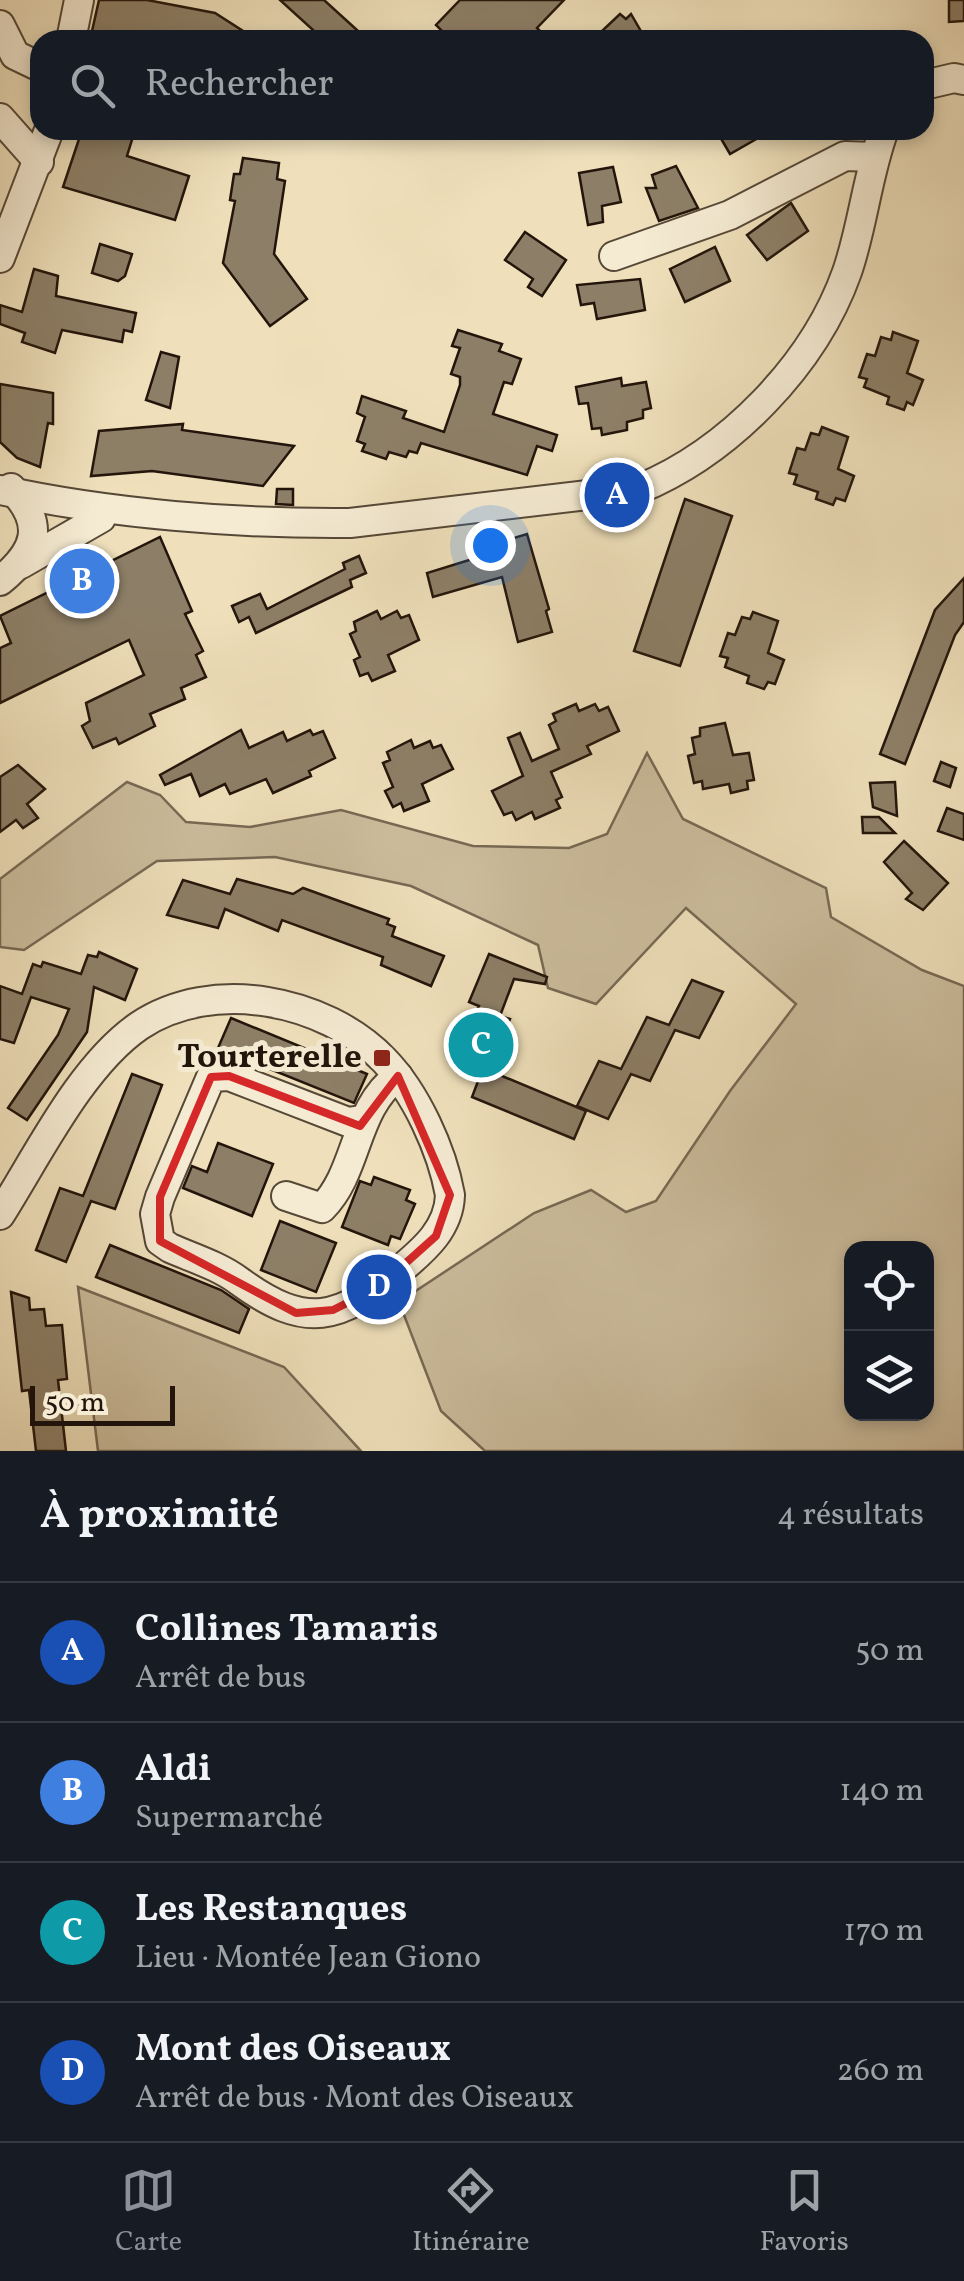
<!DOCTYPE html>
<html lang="fr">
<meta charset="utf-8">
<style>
:root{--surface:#171b24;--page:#242831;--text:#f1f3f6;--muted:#9ea1a6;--line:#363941;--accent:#8c9099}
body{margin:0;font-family:Vollkorn,serif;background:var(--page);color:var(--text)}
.controls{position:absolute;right:30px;bottom:30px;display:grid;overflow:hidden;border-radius:20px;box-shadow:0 5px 15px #0003}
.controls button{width:90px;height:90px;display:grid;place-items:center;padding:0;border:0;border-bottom:2px solid var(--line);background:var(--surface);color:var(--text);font:50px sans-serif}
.scale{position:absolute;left:30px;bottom:25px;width:145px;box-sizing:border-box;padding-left:10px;border:5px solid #23150b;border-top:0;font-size:28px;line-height:35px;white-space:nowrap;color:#23150b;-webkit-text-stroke:8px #f5ebd3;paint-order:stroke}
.you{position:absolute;left:490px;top:545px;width:35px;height:35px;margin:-25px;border:8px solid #fff;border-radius:50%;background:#1a73e8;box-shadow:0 0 0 15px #1a73e833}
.badge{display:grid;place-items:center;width:65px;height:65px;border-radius:50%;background:var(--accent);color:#fff;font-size:32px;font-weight:700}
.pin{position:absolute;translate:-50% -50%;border:5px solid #fff;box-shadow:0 2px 10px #0006}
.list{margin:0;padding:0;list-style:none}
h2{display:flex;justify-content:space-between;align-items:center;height:130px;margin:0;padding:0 40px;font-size:42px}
h2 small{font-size:32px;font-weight:400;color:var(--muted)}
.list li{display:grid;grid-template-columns:65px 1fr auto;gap:30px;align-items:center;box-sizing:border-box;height:140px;padding:0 40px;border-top:2px solid var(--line)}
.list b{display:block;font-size:38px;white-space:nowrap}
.list p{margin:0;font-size:32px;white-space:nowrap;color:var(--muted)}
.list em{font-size:32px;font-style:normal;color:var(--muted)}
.icon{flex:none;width:55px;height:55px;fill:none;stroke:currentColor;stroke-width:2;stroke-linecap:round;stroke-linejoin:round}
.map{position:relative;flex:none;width:964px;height:1451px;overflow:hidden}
.search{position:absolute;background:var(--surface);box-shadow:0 5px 15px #0003;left:30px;right:30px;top:30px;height:110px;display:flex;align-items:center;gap:25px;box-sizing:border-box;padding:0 35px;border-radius:30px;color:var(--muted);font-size:38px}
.sheet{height:690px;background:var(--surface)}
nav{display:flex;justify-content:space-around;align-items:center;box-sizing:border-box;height:140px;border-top:2px solid var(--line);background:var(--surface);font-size:28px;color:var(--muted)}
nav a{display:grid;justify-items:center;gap:5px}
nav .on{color:var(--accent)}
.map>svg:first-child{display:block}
</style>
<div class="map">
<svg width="964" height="1451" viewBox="0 0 964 1451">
<rect width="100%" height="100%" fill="#efe0bb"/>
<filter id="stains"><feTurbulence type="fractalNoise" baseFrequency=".002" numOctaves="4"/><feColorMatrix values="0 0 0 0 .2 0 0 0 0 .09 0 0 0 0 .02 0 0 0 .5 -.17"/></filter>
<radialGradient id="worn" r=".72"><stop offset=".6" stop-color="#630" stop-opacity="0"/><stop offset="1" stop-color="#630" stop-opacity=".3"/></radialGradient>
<g fill="#ccbd9d" stroke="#786954" stroke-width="2.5" fill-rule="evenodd">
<path d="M647,753L683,819L826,888L831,917L922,970L964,986V1451H485L441,1411L399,1302L534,1213L591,1190L626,1212L656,1201L730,1091L796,1004L686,908L596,1004L548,988L538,945L411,886L275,857L157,861L24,950L0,947V879L127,782L160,795L186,822L250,827L341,810L473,846L569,848L607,834ZM852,1248H926V1414H852Z"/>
<polygon points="78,1287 284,1367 361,1451 98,1451"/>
</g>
<g fill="#8d7f67" stroke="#23150b" stroke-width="2.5">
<polygon points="99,0 147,0 215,13 257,40 90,40"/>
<polygon points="280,0 324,0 368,40 324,40"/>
<polygon points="460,0 564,0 537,28 549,40 451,40 436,25"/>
<polygon points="949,0 964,0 964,21 949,22"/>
<polygon points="620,14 626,19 631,14 646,40 612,40 603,30"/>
<polygon points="82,130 135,130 127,156 189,176 175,220 63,187"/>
<polygon points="716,130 772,130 730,154"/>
<polygon points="243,158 279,163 277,179 285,181 274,254 307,299 270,326 223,263 235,201 230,200 234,174 240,174"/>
<polygon points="676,166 698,208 659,221 646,188 656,188 652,175"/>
<polygon points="613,167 621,202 602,206 603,222 588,225 579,173"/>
<polygon points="791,203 808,231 767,260 747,235"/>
<polygon points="525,232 566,260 542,296 528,287 533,279 505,260"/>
<polygon points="100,244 132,254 125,276 118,281 92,273"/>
<polygon points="715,247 730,281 685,302 670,269"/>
<polygon points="34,269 58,276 56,296 136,313 132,332 124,330 122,342 62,330 55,353 22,342 25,333 0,324 0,305 22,312"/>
<polygon points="640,279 645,310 597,319 594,303 581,305 577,285"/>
<polygon points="458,330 502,344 499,351 521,359 512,384 504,382 493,414 557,435 552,451 537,446 527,475 421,443 417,453 409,451 406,457 389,452 386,459 362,451 365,444 357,441 365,417 357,413 362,396 406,411 403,418 444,432 460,385 460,377 451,374 460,348 452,346"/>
<polygon points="893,332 918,341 907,373 923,380 913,405 907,402 904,410 887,404 889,397 864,387 867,379 859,377 867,354 875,356 881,337 891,340"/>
<polygon points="161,352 179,357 170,408 146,400"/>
<polygon points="621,378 622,386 646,382 651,408 643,410 643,418 627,422 627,430 602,435 601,428 592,429 588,403 579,404 576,387"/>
<polygon points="0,384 53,393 53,424 48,423 40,467 17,458 0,442"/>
<polygon points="183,424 182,430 294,446 263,486 152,471 91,476 99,431"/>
<polygon points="822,427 848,437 838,469 854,476 845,501 836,498 833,505 816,499 818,492 794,484 797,475 789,473 797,448 805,450 811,433 819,435"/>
<polygon points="277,489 293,489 293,505 276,504"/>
<polygon points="685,499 732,516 680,666 634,651"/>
<polygon points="527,534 549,609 546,611 552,632 518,642 502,577 433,597 427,573 495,552 494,544"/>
<polygon points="160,537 192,611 185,614 203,651 196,655 206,677 181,688 185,699 150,714 155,726 119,744 116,738 93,748 82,726 90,721 86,703 144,675 129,640 0,703 0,648 11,643 0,616"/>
<polygon points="359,556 366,573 350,580 352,587 256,633 249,617 239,622 232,606 260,594 267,609 345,569 343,563"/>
<polygon points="964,578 964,622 955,635 905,764 880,754 935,610"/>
<polygon points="377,611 381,619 397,611 401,618 409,615 419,640 388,655 395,671 372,681 368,673 360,676 354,660 360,657 350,634 356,631 354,622"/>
<polygon points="753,612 778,621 768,653 784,660 775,684 768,682 764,689 747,683 749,676 725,667 728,658 720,656 728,633 735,635 742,617 750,619"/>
<polygon points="576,704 579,711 595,704 599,711 608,707 619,731 587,746 591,754 551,772 562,797 556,800 560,808 535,819 532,812 516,820 512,812 504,815 492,791 523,776 508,738 520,733 532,761 559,749 549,725 556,721 553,714"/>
<polygon points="725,723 733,755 749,753 754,780 747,781 748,789 731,793 729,784 703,789 702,781 694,783 688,756 695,754 692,738 700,736 700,728"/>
<polygon points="241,730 249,748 283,732 287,741 310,730 313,735 323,731 335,758 309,771 311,776 273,793 266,779 230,794 225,784 200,796 191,774 165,785 160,775"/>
<polygon points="411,740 414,748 430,741 433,748 441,745 453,769 422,784 429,801 404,811 401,803 393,807 385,791 393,787 383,763 390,760 387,752"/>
<polygon points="941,762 956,768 950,787 934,781"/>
<polygon points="18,765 45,789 27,804 38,818 23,828 16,820 0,832 0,777"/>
<polygon points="895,782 897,816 873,807 870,783"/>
<polygon points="947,808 964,814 964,840 938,831"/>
<polygon points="862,817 879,817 895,833 863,833"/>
<polygon points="904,841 948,883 923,910 906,899 912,893 884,862"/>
<polygon points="237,879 293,894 303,888 389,919 387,924 395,927 392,936 444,956 431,986 381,965 383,957 282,920 278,931 225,909 218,928 167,915 183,880 230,894"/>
<polygon points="99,952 137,969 125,1000 94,987 87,1032 27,1120 8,1108 58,1035 69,1009 31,997 14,1043 0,1039 0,986 22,994 33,964 41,967 43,962 81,974 88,955 97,957"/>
<polygon points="489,954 547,977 545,984 514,979 500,1016 510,1019 491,1065 458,1052 479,1006 469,1002"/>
<polygon points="692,980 723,992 699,1038 675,1030 650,1081 631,1074 608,1119 577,1106 599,1061 621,1069 647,1017 669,1025"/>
<polygon points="231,1018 367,1074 354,1103 218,1048"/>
<polygon points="483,1068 586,1111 574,1139 472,1097"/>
<polygon points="132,1074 162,1085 115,1209 91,1201 66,1262 36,1250 60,1188 83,1196"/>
<polygon points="218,1143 273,1164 252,1216 183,1188 192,1166 207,1172"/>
<polygon points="374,1177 410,1190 406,1200 415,1204 400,1239 391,1236 388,1245 342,1227 360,1181 371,1185"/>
<polygon points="280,1221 336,1243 316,1292 261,1270"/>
<polygon points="110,1245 221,1290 249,1309 239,1333 96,1277"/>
<polygon points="11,1292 29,1298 30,1310 44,1309 46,1326 62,1325 67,1379 58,1380 66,1451 36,1451 29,1390 22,1391"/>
</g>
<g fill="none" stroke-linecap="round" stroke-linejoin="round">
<g stroke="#564837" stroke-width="32">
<g id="minor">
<polyline points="0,25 15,55 40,67"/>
<polyline points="71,40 79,0"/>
<polyline points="924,85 954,78 964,80"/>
<polyline points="0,118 39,162"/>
<polyline points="614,256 730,215 845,156 874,157"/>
<polyline points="0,258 49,130"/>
<path d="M0,490C110,514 237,524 350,523L639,489C729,452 814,365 847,272C863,226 867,176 884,130"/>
<polyline points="21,564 101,518"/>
<path d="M0,581C37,551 46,524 11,488"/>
<path d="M286,1196L322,1208C359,1171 353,1109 398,1076"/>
<path d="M0,1215C38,1155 81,1066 139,1026C212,977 325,999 384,1060C416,1093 442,1150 450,1195C449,1228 425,1249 401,1269C339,1321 306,1330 239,1281C219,1266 193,1258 170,1248L160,1241L155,1214L160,1197L211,1077L229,1076L348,1122L361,1120"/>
</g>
</g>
<use href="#minor" stroke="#f5ebd3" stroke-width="28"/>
</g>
<path fill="none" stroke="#d62828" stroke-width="8" stroke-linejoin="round" d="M229,1076L360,1126L398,1076L450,1195L436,1236L379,1287L333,1310L296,1313L160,1241V1197L211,1077Z"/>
<rect fill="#8f2418" stroke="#f5ebd3" stroke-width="4" x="372" y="1048" width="20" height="20" rx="5"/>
<g text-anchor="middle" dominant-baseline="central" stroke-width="10" stroke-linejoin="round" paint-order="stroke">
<g font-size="35" font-weight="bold" fill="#23150b" stroke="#f5ebd3" text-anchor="end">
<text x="362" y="1058">Tourterelle</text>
</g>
</g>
<rect width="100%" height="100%" filter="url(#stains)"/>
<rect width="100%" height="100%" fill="url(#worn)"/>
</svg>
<div class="controls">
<button><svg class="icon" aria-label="locate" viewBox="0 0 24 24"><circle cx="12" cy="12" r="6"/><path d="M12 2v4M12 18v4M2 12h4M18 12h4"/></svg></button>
<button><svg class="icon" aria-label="layers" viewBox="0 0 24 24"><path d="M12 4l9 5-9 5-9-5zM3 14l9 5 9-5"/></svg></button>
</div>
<div class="scale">50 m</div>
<div class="you"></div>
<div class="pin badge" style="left:617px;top:495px;background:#1a4fb4">A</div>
<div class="pin badge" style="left:82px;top:581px;background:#3f7fe0">B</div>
<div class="pin badge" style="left:481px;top:1045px;background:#0f9aa8">C</div>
<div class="pin badge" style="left:379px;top:1287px;background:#1a4fb4">D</div>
<div class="search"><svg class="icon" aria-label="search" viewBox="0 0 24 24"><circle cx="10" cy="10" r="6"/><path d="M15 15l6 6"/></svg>Rechercher</div>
</div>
<section class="sheet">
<h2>À proximité<small>4 résultats</small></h2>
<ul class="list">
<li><span class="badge" style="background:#1a4fb4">A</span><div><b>Collines Tamaris</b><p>Arrêt de bus</p></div><em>50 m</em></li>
<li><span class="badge" style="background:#3f7fe0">B</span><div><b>Aldi</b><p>Supermarché</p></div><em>140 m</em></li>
<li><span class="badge" style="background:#0f9aa8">C</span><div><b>Les Restanques</b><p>Lieu · Montée Jean Giono</p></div><em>170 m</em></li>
<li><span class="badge" style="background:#1a4fb4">D</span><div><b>Mont des Oiseaux</b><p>Arrêt de bus · Mont des Oiseaux</p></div><em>260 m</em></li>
</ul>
</section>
<nav>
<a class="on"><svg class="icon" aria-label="map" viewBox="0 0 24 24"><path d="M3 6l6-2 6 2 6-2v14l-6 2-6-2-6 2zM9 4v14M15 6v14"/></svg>Carte</a>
<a><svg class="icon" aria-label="directions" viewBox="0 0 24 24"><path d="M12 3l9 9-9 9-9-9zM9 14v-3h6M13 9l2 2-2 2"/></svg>Itinéraire</a>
<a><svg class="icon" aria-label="saved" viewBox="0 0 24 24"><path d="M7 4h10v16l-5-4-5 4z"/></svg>Favoris</a>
</nav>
